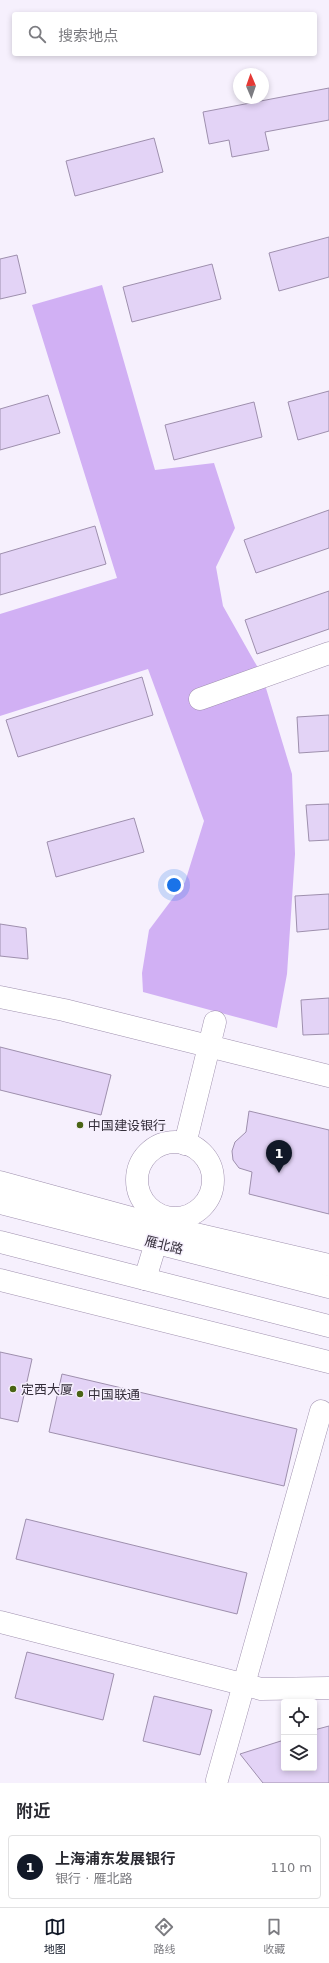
<!DOCTYPE html>
<html lang="zh">
<meta charset="utf-8">
<style>
:root{--surface:#fff;--page:#f2f2f3;--text:#2b2b33;--muted:#7c7c81;--line:#e1e1e2;--accent:#111827}
body{margin:0;font-family:"DejaVu Sans","Noto Sans SC",sans-serif;background:var(--page);color:var(--text)}
.controls{position:absolute;right:12px;bottom:12px;display:grid;overflow:hidden;border-radius:4px;box-shadow:0 2px 6px #0003}
.controls button{width:36px;height:36px;display:grid;place-items:center;padding:0;border:0;border-bottom:1px solid var(--line);background:var(--surface);color:var(--text);font:20px sans-serif}
.compass{position:absolute;left:233px;top:68px;width:36px;height:36px;border-radius:50%;background:var(--surface);box-shadow:0 2px 6px #0003;rotate:358deg}
.you{position:absolute;left:174px;top:885px;width:14px;height:14px;margin:-10px;border:3px solid #fff;border-radius:50%;background:#1a73e8;box-shadow:0 0 0 6px #1a73e833}
.badge{display:grid;place-items:center;width:26px;height:26px;border-radius:50%;background:var(--accent);color:#fff;font-size:13px;font-weight:700}
.pin{position:absolute;translate:-50% -33px;filter:drop-shadow(0 1px 2px #0008)}
.pin::after{content:'';position:absolute;top:21px;width:14px;height:12px;background:inherit;clip-path:polygon(0 0,100% 0,50% 100%)}
.list{margin:0;padding:0;list-style:none}
h2{display:flex;justify-content:space-between;align-items:center;height:52px;margin:0;padding:0 16px;font-size:17px}
h2 small{font-size:13px;font-weight:400;color:var(--muted)}
.list li{display:grid;grid-template-columns:26px 1fr auto;gap:12px;align-items:center;box-sizing:border-box;height:64px;margin:0 8px 8px;padding:0 8px;border:1px solid var(--line);border-radius:4px}
.list b{display:block;font-size:15px;white-space:nowrap}
.list p{margin:0;font-size:13px;white-space:nowrap;color:var(--muted)}
.list em{font-size:13px;font-style:normal;color:var(--muted)}
.icon{flex:none;width:22px;height:22px;fill:none;stroke:currentColor;stroke-width:2;stroke-linecap:round;stroke-linejoin:round}
.map{position:relative;flex:none;width:329px;height:1783px;overflow:hidden}
.search{position:absolute;background:var(--surface);box-shadow:0 2px 6px #0003;left:12px;right:12px;top:12px;height:44px;display:flex;align-items:center;gap:10px;box-sizing:border-box;padding:0 14px;border-radius:4px;color:var(--muted);font-size:15px}
.sheet{height:124px;background:var(--surface)}
nav{display:flex;justify-content:space-around;align-items:center;box-sizing:border-box;height:56px;border-top:1px solid var(--line);background:var(--surface);font-size:11px;color:var(--muted)}
nav a{display:grid;justify-items:center;gap:2px}
nav .on{color:var(--accent)}
.map>svg:first-child{display:block}
</style>
<div class="map">
<svg width="329" height="1783" viewBox="0 0 329 1783">
<rect width="100%" height="100%" fill="#f6f0fd"/>
<polygon fill="#d1b0f4" points="102,285 155,470 214,463 235,528 216,567 223,606 262,675 292,774 295,854 287,974 277,1028 143,992 142,973 149,930 185,882 204,821 148,669 0,716 0,614 117,578 32,305"/>
<g fill="#e3d3f6" stroke="#9e8fad">
<polygon points="329,88 329,120 265,132 269,150 232,157 229,140 209,144 203,112"/>
<polygon points="154,138 163,172 75,196 66,161"/>
<polygon points="329,237 329,277 279,291 269,253"/>
<polygon points="17,255 26,293 0,299 0,259"/>
<polygon points="212,264 221,299 132,322 123,287"/>
<polygon points="329,391 329,431 298,440 288,402"/>
<polygon points="48,395 60,433 0,450 0,409"/>
<polygon points="254,402 262,437 174,460 165,425"/>
<polygon points="329,510 329,548 256,573 244,540"/>
<polygon points="95,526 106,564 0,595 0,554"/>
<polygon points="329,591 329,629 257,654 245,620"/>
<polygon points="142,677 153,715 18,757 6,720"/>
<polygon points="329,715 329,751 299,753 297,717"/>
<polygon points="329,804 329,840 309,841 306,805"/>
<polygon points="134,818 144,852 56,877 47,842"/>
<polygon points="329,894 329,929 297,932 295,896"/>
<polygon points="0,924 26,928 28,959 0,956"/>
<polygon points="329,998 329,1034 303,1035 301,1000"/>
<polygon points="0,1047 111,1075 101,1115 0,1090"/>
<polygon points="249,1111 329,1130 329,1214 249,1194 252,1172 239,1168 233,1160 232,1151 235,1142 246,1132"/>
<polygon points="0,1352 32,1359 18,1422 0,1418"/>
<polygon points="62,1374 297,1429 284,1486 49,1432"/>
<polygon points="26,1519 247,1573 237,1614 16,1559"/>
<polygon points="27,1652 114,1674 103,1720 15,1698"/>
<polygon points="154,1696 212,1710 200,1755 143,1741"/>
<polygon points="329,1726 329,1783 263,1783 240,1754 284,1740 284,1768 314,1768 314,1730"/>
</g>
<g fill="none" stroke-linecap="round" stroke-linejoin="round">
<g stroke="#9f90ae" stroke-width="23">
<g id="minor">
<polyline points="200,699 329,653"/>
<polyline points="0,997 64,1010 329,1076"/>
<circle cx="175" cy="1180" r="38"/>
<polyline points="185,1144 215,1022"/>
<polyline points="0,1182 161,1226 329,1265"/>
<polyline points="145,1279 161,1226"/>
<polyline points="0,1280 329,1362"/>
<polyline points="0,1622 261,1689 329,1688"/>
<polyline points="217,1780 321,1411"/>
</g>
</g>
<g stroke="#9f90ae" stroke-width="23">
<g id="major">
<polyline points="0,1203 329,1287"/>
<polyline points="0,1242 329,1326"/>
</g>
</g>
<use href="#minor" stroke="#fff" stroke-width="22"/>
<use href="#major" stroke="#fff" stroke-width="22"/>
</g>
<g fill="#4a6415" stroke="#f6f0fd" stroke-width="1.5">
<circle cx="80" cy="1125" r="4"/>
<circle cx="13" cy="1389" r="4"/>
<circle cx="80" cy="1394" r="4"/>
</g>
<g text-anchor="middle" dominant-baseline="central" stroke-width="3" stroke-linejoin="round" paint-order="stroke">
<g font-size="13" fill="#352f3b" stroke="#f6f0fd" text-anchor="start">
<text x="88" y="1125">中国建设银行</text>
<text x="21" y="1389">定西大厦</text>
<text x="88" y="1394">中国联通</text>
</g>
<g font-size="13" fill="#352f3b" stroke="#f6f0fd">
<text transform="translate(164 1245) rotate(14)">雁北路</text>
</g>
</g>
</svg>
<div class="controls">
<button><svg class="icon" aria-label="locate" viewBox="0 0 24 24"><circle cx="12" cy="12" r="6"/><path d="M12 2v4M12 18v4M2 12h4M18 12h4"/></svg></button>
<button><svg class="icon" aria-label="layers" viewBox="0 0 24 24"><path d="M12 4l9 5-9 5-9-5zM3 14l9 5 9-5"/></svg></button>
</div>
<svg class="compass" viewBox="-18 -18 36 36"><path d="M0-13l5 13h-10z" fill="#e53935"/><path d="M0 13l5-13h-10z" fill="#7c7c81"/></svg>
<div class="you"></div>
<div class="pin badge" style="left:279px;top:1173px">1</div>
<div class="search"><svg class="icon" aria-label="search" viewBox="0 0 24 24"><circle cx="10" cy="10" r="6"/><path d="M15 15l6 6"/></svg>搜索地点</div>
</div>
<section class="sheet">
<h2>附近<small></small></h2>
<ul class="list">
<li><span class="badge">1</span><div><b>上海浦东发展银行</b><p>银行 · 雁北路</p></div><em>110 m</em></li>
</ul>
</section>
<nav>
<a class="on"><svg class="icon" aria-label="map" viewBox="0 0 24 24"><path d="M3 6l6-2 6 2 6-2v14l-6 2-6-2-6 2zM9 4v14M15 6v14"/></svg>地图</a>
<a><svg class="icon" aria-label="directions" viewBox="0 0 24 24"><path d="M12 3l9 9-9 9-9-9zM9 14v-3h6M13 9l2 2-2 2"/></svg>路线</a>
<a><svg class="icon" aria-label="saved" viewBox="0 0 24 24"><path d="M7 4h10v16l-5-4-5 4z"/></svg>收藏</a>
</nav>
